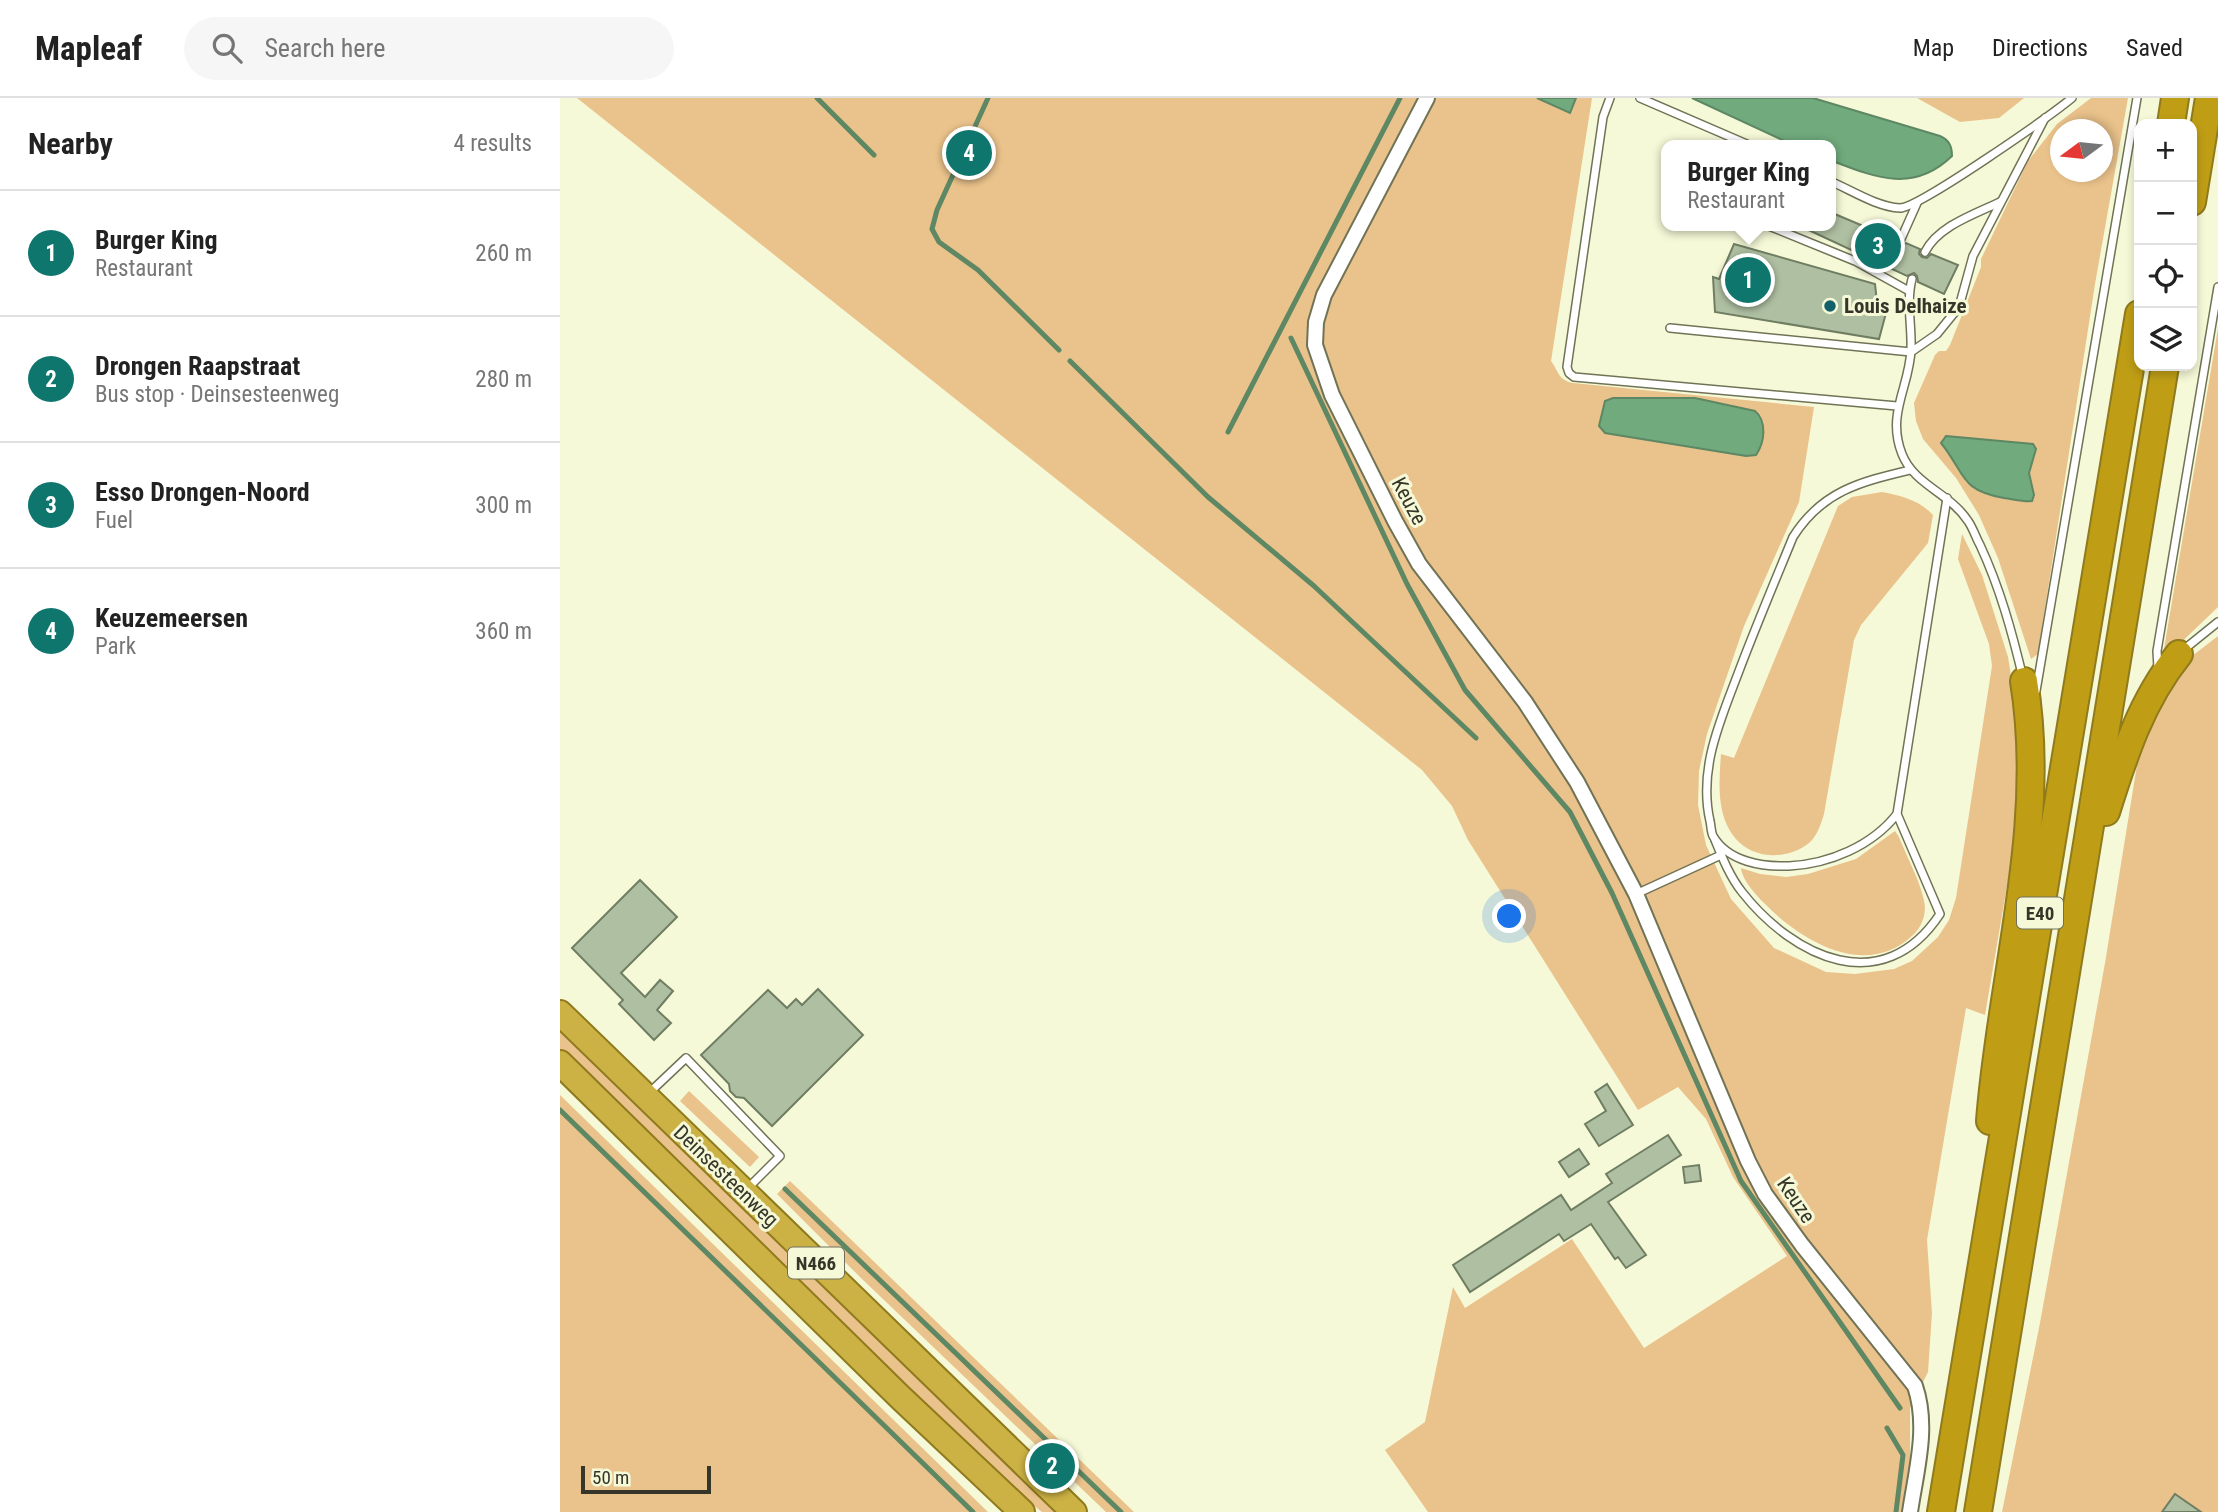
<!DOCTYPE html>
<meta charset="utf-8">
<style>
:root{--surface:#fff;--page:#f6f6f6;--text:#222;--muted:#767676;--line:#e0e0e0;--accent:#0f766e}
body{margin:0;font-family:"Roboto Condensed",sans-serif;background:var(--page);color:var(--text)}
.controls{position:absolute;right:21px;top:21px;display:grid;overflow:hidden;border-radius:14px;box-shadow:0 4px 10px #0003}
.controls button{width:63px;height:63px;display:grid;place-items:center;padding:0;border:0;border-bottom:2px solid var(--line);background:var(--surface);color:var(--text);font:35px sans-serif}
.compass{position:absolute;left:1490px;top:21px;width:63px;height:63px;border-radius:50%;background:var(--surface);box-shadow:0 4px 10px #0003;rotate:255deg}
.scale{position:absolute;left:21px;bottom:18px;width:130px;box-sizing:border-box;padding-left:7px;border:4px solid #353629;border-top:0;font-size:19px;line-height:24px;white-space:nowrap;color:#353629;-webkit-text-stroke:5px #f5f9d7;paint-order:stroke}
.you{position:absolute;left:950px;top:819px;width:24px;height:24px;margin:-18px;border:5px solid #fff;border-radius:50%;background:#1a73e8;box-shadow:0 0 0 10px #1a73e833}
.badge{display:grid;place-items:center;width:46px;height:46px;border-radius:50%;background:var(--accent);color:#fff;font-size:23px;font-weight:700}
.pin{position:absolute;translate:-50% -50%;border:4px solid #fff;box-shadow:0 2px 7px #0006}
.popup{position:absolute;left:1101px;top:42px;width:175px;height:91px;box-sizing:border-box;display:grid;place-content:center;border-radius:14px;background:var(--surface);filter:drop-shadow(0 2px 5px #0005);font-size:23px;white-space:nowrap;color:var(--muted)}
.popup b{font-size:26px;color:var(--text)}
.popup::after{content:'';position:absolute;left:50%;top:100%;margin-left:-14px;border:14px solid transparent;border-top-color:var(--surface)}
.list{margin:0;padding:0;list-style:none}
h2{display:flex;justify-content:space-between;align-items:center;height:91px;margin:0;padding:0 28px;font-size:30px}
h2 small{font-size:23px;font-weight:400;color:var(--muted)}
.list li{display:grid;grid-template-columns:46px 1fr auto;gap:21px;align-items:center;box-sizing:border-box;height:126px;padding:0 28px;border-top:2px solid var(--line)}
.list b{display:block;font-size:26px;white-space:nowrap}
.list p{margin:0;font-size:23px;white-space:nowrap;color:var(--muted)}
.list em{font-size:23px;font-style:normal;color:var(--muted)}
.icon{flex:none;width:38px;height:38px;fill:none;stroke:currentColor;stroke-width:2;stroke-linecap:round;stroke-linejoin:round}
.map{position:relative;flex:none;width:1658px;height:1414px;overflow:hidden}
header{display:flex;align-items:center;gap:42px;box-sizing:border-box;height:98px;padding:0 35px;background:var(--surface);border-bottom:2px solid var(--line)}
header strong{font-size:33px}
nav{display:flex;gap:38px;margin-inline-start:auto;font-size:24px}
.search{width:490px;height:63px;background:var(--page);display:flex;align-items:center;gap:18px;box-sizing:border-box;padding:0 24px;border-radius:38px;color:var(--muted);font-size:26px}
main{display:flex}
aside{flex:1;background:var(--surface)}
.map>svg:first-child{display:block}
</style>
<header>
<strong>Mapleaf</strong>
<div class="search"><svg class="icon" aria-label="search" viewBox="0 0 24 24"><circle cx="10" cy="10" r="6"/><path d="M15 15l6 6"/></svg>Search here</div>
<nav><a>Map</a><a>Directions</a><a>Saved</a></nav>
</header>
<main>
<aside>
<h2>Nearby<small>4 results</small></h2>
<ul class="list">
<li><span class="badge">1</span><div><b>Burger King</b><p>Restaurant</p></div><em>260 m</em></li>
<li><span class="badge">2</span><div><b>Drongen Raapstraat</b><p>Bus stop · Deinsesteenweg</p></div><em>280 m</em></li>
<li><span class="badge">3</span><div><b>Esso Drongen-Noord</b><p>Fuel</p></div><em>300 m</em></li>
<li><span class="badge">4</span><div><b>Keuzemeersen</b><p>Park</p></div><em>360 m</em></li>
</ul>
</aside>
<div class="map">
<svg width="1658" height="1414" viewBox="0 0 1658 1414">
<rect width="100%" height="100%" fill="#f5f9d7"/>
<g fill="#eac28b" fill-rule="evenodd">
<path d="M17,0H1032L991,263C999,274 998,282 1013,285L1254,309L1239,404L1184,528L1147,636L1139,673L1138,707L1146,747L1171,801L1214,850L1266,874L1295,876L1334,871L1352,863L1378,839L1389,822L1396,800L1432,568L1429,546L1398,461L1402,436L1422,477L1448,559L1456,609L1459,665L1458,723L1425,917L1406,910L1367,1142L1372,1215L1368,1274L1350,1310V1373L1343,1414H868L825,1352L865,1324L893,1189L905,1210L1012,1141L1084,1250L1227,1158L1173,1079L1146,1021L1118,989L1078,1012L908,742L892,708L862,672Z"/>
<polygon points="1357,0 1464,0 1439,20 1400,24"/>
<path d="M1531,0H1568L1535,186L1478,556L1471,561L1438,460L1419,417L1396,380L1363,341L1356,323L1354,305L1375,257L1379,253H1386L1390,247L1421,169V161L1468,63L1497,26ZM1500,32H1542V74H1500Z"/>
<polygon points="1658,230 1658,509 1608,557 1603,557"/>
<path d="M1322,394C1342,398 1359,402 1373,417L1368,445L1301,527L1294,542L1264,716C1261,726 1257,738 1249,745C1228,762 1193,762 1175,740C1156,717 1159,684 1161,656L1174,660L1278,408L1292,399Z"/>
<polygon points="1658,538 1658,1414 1442,1414 1480,1225 1545,865 1577,667 1594,604 1623,565"/>
<path d="M1335,733L1339,739C1346,757 1361,785 1364,803C1367,815 1362,829 1353,837C1306,882 1241,843 1204,805C1196,797 1182,782 1181,770L1200,776L1226,779L1248,776L1296,761Z"/>
<polygon points="0,929 160,1088 498,1414 482,1414 445,1384 0,953"/>
<polygon points="129,993 199,1059 190,1069 120,1003"/>
<polygon points="0,997 428,1414 0,1414"/>
<polygon points="230,1083 251,1103 574,1414 546,1414 302,1181 217,1096"/>
</g>
<g fill="#70aa7d" stroke="#5e8764" stroke-width="2">
<polygon points="977,0 1016,0 1010,15"/>
<path d="M1132,0H1253L1380,38C1389,42 1392,48 1392,58C1353,96 1314,79 1270,62V47H1233Z"/>
<path d="M1053,300H1135L1195,313C1207,323 1205,344 1196,357L1186,358L1045,335L1039,328L1045,303Z"/>
<path d="M1386,338L1473,346L1476,351L1469,375L1474,397L1472,403C1463,404 1453,401 1444,400C1399,392 1406,376 1381,345Z"/>
</g>
<g fill="none" stroke-linecap="round" stroke-linejoin="round">
<g stroke="#5e8764" stroke-width="5">
<polyline points="257,0 314,57"/>
<polyline points="428,0 377,112 372,131 379,144 418,172 499,252"/>
<polyline points="731,240 847,486 905,592 1010,714 1052,795 1181,1083 1340,1310"/>
<polyline points="510,263 648,399 754,488 916,640"/>
<polyline points="668,334 840,0"/>
<polyline points="0,1012 413,1414"/>
<polyline points="225,1091 561,1414"/>
<polyline points="1327,1330 1343,1357 1336,1414"/>
</g>
</g>
<g fill="#afc0a2" stroke="#6f7e63" stroke-width="2">
<polygon points="1270,114 1334,141 1335,146 1338,149 1346,145 1360,151 1359,156 1362,159 1367,160 1371,156 1398,167 1384,196 1358,184 1357,178 1354,175 1347,178 1240,128 1270,128"/>
<polygon points="1174,146 1315,186 1318,213 1326,215 1319,241 1155,214 1153,179 1159,181"/>
<polygon points="80,782 117,819 61,875 85,899 100,882 113,893 97,912 111,925 94,942 59,906 63,902 12,850"/>
<polygon points="258,891 303,937 212,1028 184,1000 176,999 170,993 169,986 141,957 208,892 227,910 236,901 242,907"/>
<polygon points="1047,986 1073,1027 1039,1048 1025,1026 1046,1013 1035,994"/>
<polygon points="1108,1037 1121,1057 1048,1104 1086,1157 1066,1170 1058,1159 1055,1161 1031,1126 1004,1143 999,1136 910,1194 893,1167 1001,1097 1011,1112 1052,1085 1046,1076"/>
<polygon points="1019,1051 1029,1066 1009,1079 999,1064"/>
<polygon points="1139,1067 1141,1083 1125,1085 1123,1069"/>
<polygon points="1615,1396 1641,1414 1602,1414"/>
</g>
<g fill="none" stroke-linecap="round" stroke-linejoin="round">
<g stroke="#707355" stroke-width="10">
<g id="service">
<polyline points="1050,0 1043,19 1007,269 1009,275 1014,279 1337,308"/>
<polyline points="1080,0 1189,47"/>
<path d="M1270,83C1291,92 1317,109 1340,110C1359,110 1490,18 1512,0"/>
<polyline points="1209,128 1295,163 1349,193"/>
<polyline points="1340,143 1357,105"/>
<path d="M1365,154C1378,128 1415,116 1440,104"/>
<path d="M1352,181C1346,204 1352,228 1351,251C1350,288 1326,316 1342,356C1354,387 1390,395 1408,423C1413,430 1416,440 1420,447C1440,490 1452,534 1463,580"/>
<polyline points="1110,230 1351,254 1377,236 1399,209 1413,158 1485,20"/>
<path d="M1350,372C1300,384 1262,393 1233,439C1215,483 1196,528 1179,573C1161,621 1138,670 1150,723C1151,727 1151,734 1153,738C1168,764 1203,769 1229,768C1269,766 1312,748 1337,716L1387,400"/>
<polyline points="1622,553 1658,524"/>
<polyline points="1598,570 1597,553 1658,189"/>
<polyline points="1476,593 1577,0"/>
<path d="M1155,742C1162,759 1170,779 1182,794C1234,860 1323,902 1380,816L1337,716"/>
<polyline points="1076,796 1161,757"/>
<polyline points="89,995 126,960 220,1058 187,1091"/>
</g>
</g>
<g stroke="#707355" stroke-width="18">
<path id="minor" d="M867,0L764,197L756,224L755,247L772,297L835,423L859,466L965,604L1017,684L1076,796L1188,1063L1205,1096L1242,1147L1355,1288C1369,1329 1356,1373 1350,1414"/>
</g>
<g stroke="#8f7a1d" stroke-width="28">
<g id="trunk">
<polyline points="0,915 514,1414"/>
<polyline points="0,965 340,1299 462,1414"/>
</g>
</g>
<g stroke="#8f7a1d" stroke-width="30">
<g id="motorway">
<polyline points="1611,26 1615,0"/>
<polyline points="1632,104 1649,0"/>
<path d="M1546,714C1564,657 1581,603 1619,556"/>
<path d="M1430,1023C1441,877 1488,731 1464,583"/>
<polyline points="1381,1414 1579,216"/>
<polyline points="1418,1414 1605,268"/>
</g>
</g>
<use href="#service" stroke="#fff" stroke-width="7"/>
<use href="#minor" stroke="#fff" stroke-width="14"/>
<use href="#trunk" stroke="#ccb244" stroke-width="24"/>
<use href="#motorway" stroke="#bf9e16" stroke-width="26"/>
</g>
<circle fill="#12606a" stroke="#f5f9d7" stroke-width="2.5" cx="1270" cy="208" r="7"/>
<g text-anchor="middle" dominant-baseline="central" stroke-width="6" stroke-linejoin="round" paint-order="stroke">
<g fill="#f5f9d7" stroke="#6f705d" stroke-width="2">
<rect x="1457" y="799.5" width="46" height="31" rx="5"/>
<rect x="228" y="1149.5" width="56" height="31" rx="5"/>
</g>
<g font-size="19" font-weight="bold" fill="#353629">
<text x="1480" y="815">E40</text>
<text x="256" y="1165">N466</text>
</g>
<g font-size="21" font-weight="bold" fill="#353629" stroke="#f5f9d7" text-anchor="start">
<text x="1284" y="208">Louis Delhaize</text>
</g>
<g font-size="21" fill="#353629" stroke="#f5f9d7">
<text transform="translate(849 403) rotate(62)">Keuze</text>
<text transform="translate(166 1078) rotate(44)">Deinsesteenweg</text>
<text transform="translate(1236 1102) rotate(56)">Keuze</text>
</g>
</g>
</svg>
<div class="controls">
<button>+</button>
<button>−</button>
<button><svg class="icon" aria-label="locate" viewBox="0 0 24 24"><circle cx="12" cy="12" r="6"/><path d="M12 2v4M12 18v4M2 12h4M18 12h4"/></svg></button>
<button><svg class="icon" aria-label="layers" viewBox="0 0 24 24"><path d="M12 4l9 5-9 5-9-5zM3 14l9 5 9-5"/></svg></button>
</div>
<svg class="compass" viewBox="-18 -18 36 36"><path d="M0-13l5 13h-10z" fill="#e53935"/><path d="M0 13l5-13h-10z" fill="#767676"/></svg>
<div class="scale">50 m</div>
<div class="you"></div>
<div class="pin badge" style="left:1188px;top:182px">1</div>
<div class="popup"><b>Burger King</b>Restaurant</div>
<div class="pin badge" style="left:492px;top:1368px">2</div>
<div class="pin badge" style="left:1318px;top:148px">3</div>
<div class="pin badge" style="left:409px;top:55px">4</div>
</div>
</main>
